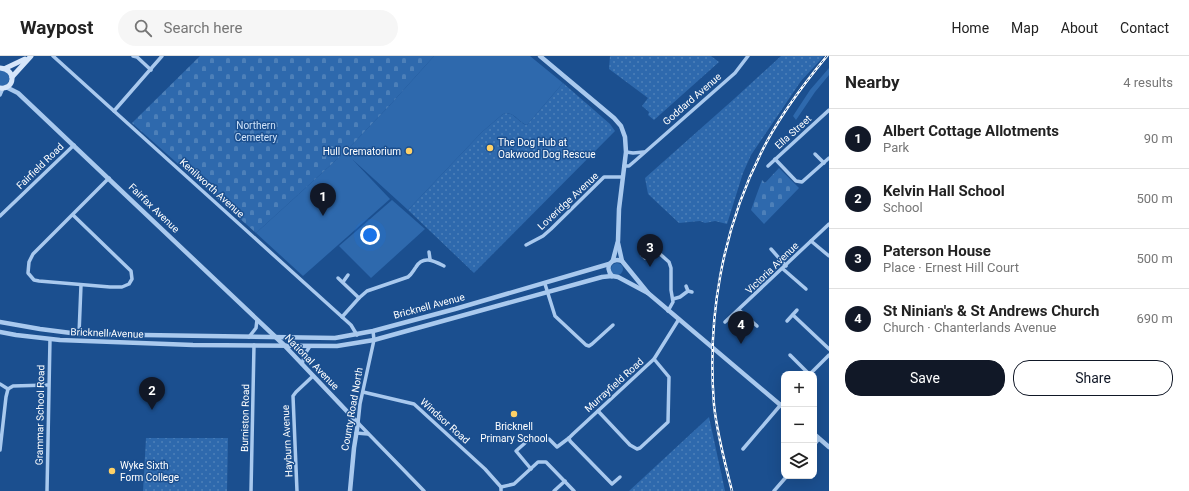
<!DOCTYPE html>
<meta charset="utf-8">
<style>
:root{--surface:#fff;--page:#f6f6f6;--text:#222;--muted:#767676;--line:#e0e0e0;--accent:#111827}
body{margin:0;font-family:Roboto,sans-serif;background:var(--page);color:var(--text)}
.controls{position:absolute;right:12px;bottom:12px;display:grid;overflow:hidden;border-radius:8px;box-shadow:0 4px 16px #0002}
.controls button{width:36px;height:36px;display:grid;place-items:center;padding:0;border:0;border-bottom:1px solid var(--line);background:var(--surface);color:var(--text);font:20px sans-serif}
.you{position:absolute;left:370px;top:179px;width:14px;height:14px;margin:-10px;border:3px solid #fff;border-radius:50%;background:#1a73e8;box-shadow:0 0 0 6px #1a73e833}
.badge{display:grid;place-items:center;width:26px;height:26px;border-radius:50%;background:var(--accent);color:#fff;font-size:13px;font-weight:700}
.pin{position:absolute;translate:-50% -33px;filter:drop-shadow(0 1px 2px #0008)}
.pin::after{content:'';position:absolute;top:21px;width:14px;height:12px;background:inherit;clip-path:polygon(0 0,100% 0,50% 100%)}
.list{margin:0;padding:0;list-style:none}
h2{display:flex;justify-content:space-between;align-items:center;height:52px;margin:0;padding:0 16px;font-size:17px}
h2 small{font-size:13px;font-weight:400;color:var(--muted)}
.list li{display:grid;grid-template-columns:26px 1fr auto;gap:12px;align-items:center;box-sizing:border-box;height:60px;padding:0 16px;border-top:1px solid var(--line)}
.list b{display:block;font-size:15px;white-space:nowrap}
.list p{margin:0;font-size:13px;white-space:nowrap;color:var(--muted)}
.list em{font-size:13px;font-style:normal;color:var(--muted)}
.actions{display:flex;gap:8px;padding:12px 16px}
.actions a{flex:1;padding:9px 0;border:1px solid var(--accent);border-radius:16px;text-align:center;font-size:14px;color:var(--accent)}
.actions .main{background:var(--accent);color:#fff}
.icon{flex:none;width:22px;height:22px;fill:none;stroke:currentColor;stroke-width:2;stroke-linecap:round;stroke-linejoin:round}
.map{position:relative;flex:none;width:829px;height:435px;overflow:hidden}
header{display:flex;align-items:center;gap:24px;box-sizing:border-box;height:56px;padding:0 20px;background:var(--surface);border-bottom:1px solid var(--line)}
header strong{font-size:19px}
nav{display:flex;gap:22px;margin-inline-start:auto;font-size:14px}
.search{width:280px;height:36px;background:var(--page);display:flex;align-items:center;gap:10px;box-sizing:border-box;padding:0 14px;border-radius:22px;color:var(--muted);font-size:15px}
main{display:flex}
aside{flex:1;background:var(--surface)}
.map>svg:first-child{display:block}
</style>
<header>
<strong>Waypost</strong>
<div class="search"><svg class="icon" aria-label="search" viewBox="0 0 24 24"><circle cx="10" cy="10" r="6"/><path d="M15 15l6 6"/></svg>Search here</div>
<nav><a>Home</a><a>Map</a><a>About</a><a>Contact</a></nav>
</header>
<main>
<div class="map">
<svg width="829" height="435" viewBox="0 0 829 435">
<defs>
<pattern id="cemetery-stones" width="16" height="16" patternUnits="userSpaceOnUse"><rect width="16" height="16" fill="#2e69ad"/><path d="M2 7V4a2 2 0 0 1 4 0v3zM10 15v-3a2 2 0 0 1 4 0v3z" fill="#4d80b9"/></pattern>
<pattern id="park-dots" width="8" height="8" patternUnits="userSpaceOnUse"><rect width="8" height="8" fill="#2e69ad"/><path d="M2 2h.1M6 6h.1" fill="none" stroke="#4d80b9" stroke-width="1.8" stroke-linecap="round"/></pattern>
</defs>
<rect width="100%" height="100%" fill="#1b4f8f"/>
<g fill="#2e69ad">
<path d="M434,0H530L563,27L527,69C518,67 514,54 503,58L482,76L408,154L352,103L390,143L303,220L256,177L345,96L390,49Z"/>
<polygon points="829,12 829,19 815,36 796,64 793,60 810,34"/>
<path d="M0,14L7,15L10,22C8,28 6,30 0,30Z"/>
<polygon points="392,144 425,173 371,222 339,190"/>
<circle cx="617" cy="213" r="6"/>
</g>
<g fill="url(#cemetery-stones)">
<polygon points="200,0 434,0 390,49 345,96 256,177 132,67"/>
<polygon points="779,112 799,132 764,168 751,154 762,124 765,127"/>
</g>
<g fill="url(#park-dots)">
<polygon points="610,0 711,0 719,6 654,64 648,59 649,56 642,50 648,42 609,13"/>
<polygon points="781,0 824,0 801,25 751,99 743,117 727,168 715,165 705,167 700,165 679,167 648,138 645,122 734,43"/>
<path d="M563,27L610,68L615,75L474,217L408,154L482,76L503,58C514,54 518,68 527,69Z"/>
<polygon points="709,361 725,435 629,435"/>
<polygon points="146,382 228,382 227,435 143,435"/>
</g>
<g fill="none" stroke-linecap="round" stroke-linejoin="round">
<g stroke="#a9c9ee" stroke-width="3.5">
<polyline points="53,0 351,269 357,279"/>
<polyline points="133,0 137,1 151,14"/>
<polyline points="0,39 3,32"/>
<polyline points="114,55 162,0"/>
<polyline points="626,96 633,97 644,96"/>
<polyline points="815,98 824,107"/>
<polyline points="775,103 796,125 802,126 829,102"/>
<polyline points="624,110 629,110 636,104 735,17 748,0"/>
<polyline points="768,110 829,54"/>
<polyline points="73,159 131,215 132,223 129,228 122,231 110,231 39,225 34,224 28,217 29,206 33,198 109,122"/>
<polyline points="0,160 74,89"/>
<polyline points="811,185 829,200"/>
<polyline points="526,189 543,180 551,173 604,121 623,121"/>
<polyline points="771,193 786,210"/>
<polyline points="429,196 430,203"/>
<polyline points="645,202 642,199 651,190 669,206 671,212 671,234 673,246 668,255"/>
<polyline points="783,213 806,233"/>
<polyline points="338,222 359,242"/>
<polyline points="343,226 348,219"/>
<polyline points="545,228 555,260 586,289 589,290 592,288 613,269"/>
<polyline points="686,230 688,235 692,236"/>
<polyline points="673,243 680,241 688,235"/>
<polyline points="739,254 757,270"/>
<polyline points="793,259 829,293"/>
<path d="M342,261L359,242L367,235L408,221C412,218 413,215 416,211C423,199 434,205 444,210"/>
<polyline points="787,265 797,254"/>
<polyline points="725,266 829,168"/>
<polyline points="373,275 374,284 360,348 358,367 424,435"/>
<polyline points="79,278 81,229"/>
<polyline points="249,281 256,272 257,264"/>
<polyline points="790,299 809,318"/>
<polyline points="302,308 305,298 310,290"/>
<polyline points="810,318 829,299"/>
<polyline points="0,328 8,333"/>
<polyline points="363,336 414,348 485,413 501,431 501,435"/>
<polyline points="598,355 630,389 637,393 640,392 668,366 669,321 654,303"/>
<polyline points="356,377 368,378"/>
<polyline points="569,382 570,385 612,428 620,421"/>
<polyline points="549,383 557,391 569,382 573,378 654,303 679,263"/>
<polyline points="525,387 516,395 531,413"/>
<polyline points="814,389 819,383"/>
<polyline points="743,393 784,345"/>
<polyline points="0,394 6,341 8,333 13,330 48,329"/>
<polyline points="501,431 514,428 538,406 546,406 574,435"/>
<polyline points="47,435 50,283"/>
<polyline points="251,435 254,289"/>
<polyline points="297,435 293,340 296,336 313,320"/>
<polyline points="554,435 565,425"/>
<polyline points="774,435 787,420"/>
</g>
<g stroke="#a9c9ee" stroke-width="4.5">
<polyline points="540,0 614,62 621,70 625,81 626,96 619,153 618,185 613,204"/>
<polyline points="6,31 18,37 284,289 358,367 354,392 350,435"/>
<polyline points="618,187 622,205"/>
<path d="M612,220C604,211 611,201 622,205L648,237L784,352"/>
<polyline points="0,266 40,273 79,278 335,282 373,275 455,253 609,208"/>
<polyline points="0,276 16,279 60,284 193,289 337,290 374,284 602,221 612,220 618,221 648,237"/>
<polyline points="814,378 829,391"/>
</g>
<g stroke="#d6e6fa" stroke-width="5">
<path d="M0,12C17,13 15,34 0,32"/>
<polyline points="6,12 25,3"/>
<polyline points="12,21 31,0"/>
</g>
<g stroke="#fff" stroke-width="2.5">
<path id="rail" d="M732,435C725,407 717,378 714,349C707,262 722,175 761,97C778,62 802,30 827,0"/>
</g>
<use href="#rail" stroke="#1b4f8f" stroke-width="1" stroke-dasharray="3" stroke-linecap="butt"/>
</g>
<g fill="#ffd166" stroke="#1b4f8f" stroke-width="1.5">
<circle cx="490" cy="92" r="4"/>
<circle cx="409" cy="95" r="4"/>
<circle cx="514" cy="358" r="4"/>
<circle cx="112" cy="415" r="4"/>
</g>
<g text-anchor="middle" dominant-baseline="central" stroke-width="3" stroke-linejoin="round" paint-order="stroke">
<g font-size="10" fill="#fff" stroke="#1b4f8f">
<text transform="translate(692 43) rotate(-41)">Goddard Avenue</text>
<text transform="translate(793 76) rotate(-42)">Ella Street</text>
<text transform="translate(40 110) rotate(-44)">Fairfield Road</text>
<text transform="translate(212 132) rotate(42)">Kenilworth Avenue</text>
<text transform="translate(568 145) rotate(-43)">Loveridge Avenue</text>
<text transform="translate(154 152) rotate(44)">Fairfax Avenue</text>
<text transform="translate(772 212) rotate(-44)">Victoria Avenue</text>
<text transform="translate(429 250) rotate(-15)">Bricknell Avenue</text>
<text transform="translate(107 277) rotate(2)">Bricknell Avenue</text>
<text transform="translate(312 306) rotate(46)">National Avenue</text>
<text transform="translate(614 329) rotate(-42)">Murrayfield Road</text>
<text transform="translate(352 353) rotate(-80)">County Road North</text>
<text transform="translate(40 359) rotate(-89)">Grammar School Road</text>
<text transform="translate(245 362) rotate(-89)">Burniston Road</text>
<text transform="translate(445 365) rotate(42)">Windsor Road</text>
<text transform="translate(287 385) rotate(-93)">Hayburn Avenue</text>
</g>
<g font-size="10" fill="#cfe3fa" stroke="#1b4f8f">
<text x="256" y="69">Northern<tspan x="256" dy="12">Cemetery</tspan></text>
</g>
<g font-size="10" fill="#fff" stroke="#1b4f8f" text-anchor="start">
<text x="498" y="86">The Dog Hub at<tspan x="498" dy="12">Oakwood Dog Rescue</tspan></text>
<text x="401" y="95" text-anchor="end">Hull Crematorium</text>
<text x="514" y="370" text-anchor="middle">Bricknell<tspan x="514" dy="12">Primary School</tspan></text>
<text x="120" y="409">Wyke Sixth<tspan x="120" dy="12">Form College</tspan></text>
</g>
</g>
</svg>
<div class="controls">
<button>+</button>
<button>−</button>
<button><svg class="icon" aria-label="layers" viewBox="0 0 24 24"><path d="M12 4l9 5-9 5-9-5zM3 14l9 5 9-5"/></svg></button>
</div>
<div class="you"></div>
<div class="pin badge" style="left:323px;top:160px">1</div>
<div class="pin badge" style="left:152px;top:354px">2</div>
<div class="pin badge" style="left:650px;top:211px">3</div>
<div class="pin badge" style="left:741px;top:288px">4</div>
</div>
<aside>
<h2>Nearby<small>4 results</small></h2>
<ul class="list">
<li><span class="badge">1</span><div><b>Albert Cottage Allotments</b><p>Park</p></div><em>90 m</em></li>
<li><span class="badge">2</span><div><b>Kelvin Hall School</b><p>School</p></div><em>500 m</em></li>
<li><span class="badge">3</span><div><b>Paterson House</b><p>Place · Ernest Hill Court</p></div><em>500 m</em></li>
<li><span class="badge">4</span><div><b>St Ninian's &amp; St Andrews Church</b><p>Church · Chanterlands Avenue</p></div><em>690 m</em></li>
</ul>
<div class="actions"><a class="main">Save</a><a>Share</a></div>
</aside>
</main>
